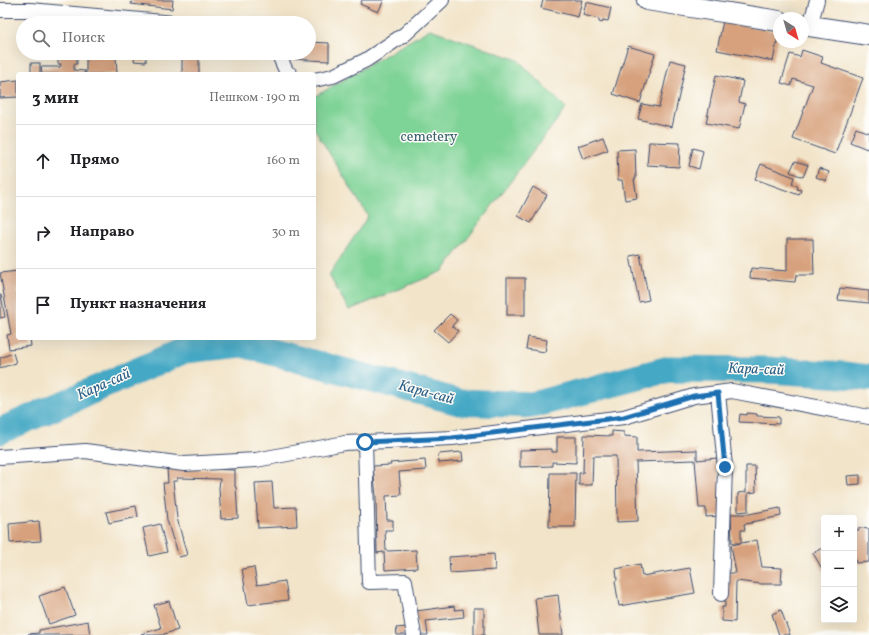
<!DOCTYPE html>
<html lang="ru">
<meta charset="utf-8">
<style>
:root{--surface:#fff;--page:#f6f6f6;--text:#202124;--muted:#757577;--line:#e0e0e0}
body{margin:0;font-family:Vollkorn,serif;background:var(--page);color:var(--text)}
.controls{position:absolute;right:12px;bottom:12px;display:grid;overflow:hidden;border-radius:4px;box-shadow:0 4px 16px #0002}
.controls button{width:36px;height:36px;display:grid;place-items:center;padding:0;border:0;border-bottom:1px solid var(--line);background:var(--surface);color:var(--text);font:20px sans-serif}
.compass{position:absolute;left:773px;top:12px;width:36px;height:36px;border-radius:50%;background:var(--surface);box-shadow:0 4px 16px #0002;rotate:143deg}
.stop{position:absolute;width:12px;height:12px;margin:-9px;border:3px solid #1f6fb2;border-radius:50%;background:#fff}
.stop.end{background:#1f6fb2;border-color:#fff;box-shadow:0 1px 4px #0008}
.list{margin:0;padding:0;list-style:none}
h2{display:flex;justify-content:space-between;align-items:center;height:52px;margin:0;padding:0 16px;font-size:17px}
h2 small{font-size:13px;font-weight:400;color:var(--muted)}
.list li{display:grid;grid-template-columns:26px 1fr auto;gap:12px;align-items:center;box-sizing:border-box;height:72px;padding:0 16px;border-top:1px solid var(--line)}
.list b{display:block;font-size:15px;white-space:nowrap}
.list em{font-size:13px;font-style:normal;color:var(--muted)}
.icon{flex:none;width:22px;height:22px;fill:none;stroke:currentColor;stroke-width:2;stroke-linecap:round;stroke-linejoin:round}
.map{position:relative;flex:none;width:869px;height:635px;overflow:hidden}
.search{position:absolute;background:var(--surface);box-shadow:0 4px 16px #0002;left:16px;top:16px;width:300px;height:44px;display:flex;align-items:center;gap:10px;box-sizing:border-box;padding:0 14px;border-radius:22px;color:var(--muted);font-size:15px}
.panel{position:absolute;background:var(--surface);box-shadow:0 4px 16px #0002;left:16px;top:72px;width:300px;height:268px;border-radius:4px}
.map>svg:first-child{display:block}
</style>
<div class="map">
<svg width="869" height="635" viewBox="0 0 869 635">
<rect width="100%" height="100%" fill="#fdfcf7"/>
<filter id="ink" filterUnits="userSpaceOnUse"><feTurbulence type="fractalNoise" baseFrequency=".025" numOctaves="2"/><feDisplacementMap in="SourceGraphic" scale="8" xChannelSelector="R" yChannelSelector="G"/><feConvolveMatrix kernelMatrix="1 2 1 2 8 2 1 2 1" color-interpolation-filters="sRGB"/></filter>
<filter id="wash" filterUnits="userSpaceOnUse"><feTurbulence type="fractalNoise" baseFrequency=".012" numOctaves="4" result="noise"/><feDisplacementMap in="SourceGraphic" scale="16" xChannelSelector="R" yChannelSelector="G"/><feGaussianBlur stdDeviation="0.9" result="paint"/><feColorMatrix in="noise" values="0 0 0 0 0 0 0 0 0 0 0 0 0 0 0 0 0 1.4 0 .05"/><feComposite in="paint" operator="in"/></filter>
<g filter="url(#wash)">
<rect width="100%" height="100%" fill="#f2e4c9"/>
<polygon fill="#7ed396" stroke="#4c817a" points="430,29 518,60 566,108 443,271 349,310 329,275 368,216 314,128 314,97"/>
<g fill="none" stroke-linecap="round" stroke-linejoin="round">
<polyline stroke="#44a8c4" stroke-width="27" points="0,431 185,350 242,344 459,402 532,405 669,369 768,370 844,375 869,378"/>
</g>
<g id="blocks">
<g fill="#d7a17d">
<polygon points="132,0 173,0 172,9 131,4"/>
<polygon points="362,0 384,0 378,12 360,4"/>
<polygon points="543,0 582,0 578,17 541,8"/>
<polygon points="586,2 611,8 608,21 603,20 602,23 599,22 599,19 583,15"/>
<polygon points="26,18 51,20 51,23 25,23"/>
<polygon points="723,21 779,32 773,61 717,50"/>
<polygon points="309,42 329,43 329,61 289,59 289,53 309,53"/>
<polygon points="628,46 655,54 640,103 613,94"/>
<polygon points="802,50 823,57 821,63 863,78 835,154 793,139 813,85 793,79 791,86 781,83 790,54 800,57"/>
<polygon points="58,53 77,53 77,64 74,64 74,70 85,71 84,74 42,74 41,67 60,67 61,64 58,64"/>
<polygon points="135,53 146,53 146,62 134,61"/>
<rect x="182" y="53" width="17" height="21"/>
<polygon points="86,55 116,55 117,74 86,74"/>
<polygon points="670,60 686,64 672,127 638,119 642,104 659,107"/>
<rect x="31" y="63" width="9" height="11"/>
<polygon points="716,75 743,81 739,102 745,104 739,129 706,123"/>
<polygon points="18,80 18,97 0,98 0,82"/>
<polygon points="856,128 869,133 869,145 867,149 850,142"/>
<polygon points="603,137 608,150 583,159 578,146"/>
<polygon points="649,142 680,143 679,167 647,165"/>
<polygon points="693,148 703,151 699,169 689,166"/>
<polygon points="635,149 636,179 634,179 637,198 625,200 622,180 618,180 617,150"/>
<polygon points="795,161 808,165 803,177 790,172"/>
<polygon points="761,164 794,177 792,184 798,186 797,189 801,190 799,195 755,179"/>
<polygon points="819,168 829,172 826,181 816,177"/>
<polygon points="533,187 547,195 531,223 518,216"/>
<polygon points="787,239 813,239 814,275 796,275 795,282 750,278 751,268 787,271"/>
<polygon points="640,254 649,300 639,302 630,256"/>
<polygon points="18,271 18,289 16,289 18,298 18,338 30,338 31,346 9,349 7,335 11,334 0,273"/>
<rect x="507" y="278" width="18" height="37"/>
<polygon points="840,288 869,291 869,303 838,300"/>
<polygon points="0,295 1,295 5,317 0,318"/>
<polygon points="450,314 457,320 452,326 458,331 448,342 434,330"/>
<polygon points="528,337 547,340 545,352 526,349"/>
<polygon points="13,353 16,363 0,368 0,358"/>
<polygon points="747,413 757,414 757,416 779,417 779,424 739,422 740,414 747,415"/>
<polygon points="612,431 624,432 624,436 637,437 637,452 697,450 697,460 717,458 721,507 720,516 706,517 706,508 699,508 695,460 636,462 638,521 617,522 616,456 593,456 592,485 579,485 579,473 583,473 584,435 612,436"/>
<polygon points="557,437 576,437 576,463 552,462 552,466 520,467 520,450 552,449 552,452 557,452"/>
<polygon points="462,452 463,461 439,463 438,454"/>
<polygon points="425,460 426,470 399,472 401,495 386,496 387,520 393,520 393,530 385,530 386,551 416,550 417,568 385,570 384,552 377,553 376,497 373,466 391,465 390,463"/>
<polygon points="746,466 755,466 756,492 748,493 748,511 738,512 738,493 746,492"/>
<polygon points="167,468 235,470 235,487 236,487 238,518 221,519 219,488 220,479 177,478 177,481 173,481 177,518 187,555 179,557 174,540 173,540 167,520 163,483 168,483"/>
<polygon points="550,473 576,473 575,527 549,527"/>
<polygon points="860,475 860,484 848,485 847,476"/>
<polygon points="272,482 274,508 296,507 297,526 258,528 255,483"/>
<polygon points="136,506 138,517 109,523 106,512"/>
<polygon points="780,508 781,516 752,522 752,523 744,524 745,530 741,530 741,543 732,543 731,514 749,514"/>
<polygon points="39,521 41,541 10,543 9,524"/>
<polygon points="160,524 167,552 149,556 143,528"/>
<polygon points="859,528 869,529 869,562 856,563 855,557 854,557 854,530 859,530"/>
<polygon points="757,540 762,567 782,568 781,584 762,584 736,581 735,622 722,621 722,607 725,607 725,573 736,573 731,545"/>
<polygon points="824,547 824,572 813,553"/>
<polygon points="494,554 495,570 450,573 449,557"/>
<polygon points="640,564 642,576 690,568 695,593 619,606 615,581 617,580 616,569"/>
<polygon points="254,567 257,585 285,581 288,600 248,605 242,569"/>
<polygon points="65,587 75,615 49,624 39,596"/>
<polygon points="558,595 563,635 539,635 535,598"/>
<polygon points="169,601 178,630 164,634 164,635 142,635 141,634 161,628 154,605"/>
<polygon points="454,606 455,610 463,609 464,617 426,621 428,635 419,635 416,611"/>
<rect x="474" y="608" width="10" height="27"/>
<polygon points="781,610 790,635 779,635 772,614"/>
<polygon points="88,621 90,635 28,635 28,634 39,633 39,630"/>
<polygon points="407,627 408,635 397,635 396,628"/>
</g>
</g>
</g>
<g filter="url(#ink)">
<use href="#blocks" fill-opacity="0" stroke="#3b4a6e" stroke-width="1"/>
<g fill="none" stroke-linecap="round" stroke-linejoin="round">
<g stroke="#3b4a6e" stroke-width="16">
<g id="street">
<polyline points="0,10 30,10 174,23 194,23"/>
<polyline points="810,26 817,0"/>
<polyline points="278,53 287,73 290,74"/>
<polyline points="314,80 333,76 366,60 405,34 442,0"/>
<polyline points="718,393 725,467 721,594"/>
<polyline points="365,442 369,582 405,581 414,635"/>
<polyline points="0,457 85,451 184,464 256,460 345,443 452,438 624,417 694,396 732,391 869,417"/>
</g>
</g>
<g stroke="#3b4a6e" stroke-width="22">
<g id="secondary">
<polyline points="647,0 779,21"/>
<polyline points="803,25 869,35"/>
</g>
</g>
<use href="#street" stroke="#fff" stroke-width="14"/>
<use href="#secondary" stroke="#fff" stroke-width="20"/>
</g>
</g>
<g fill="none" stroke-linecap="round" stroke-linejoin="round" filter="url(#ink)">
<polyline stroke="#1f6fb2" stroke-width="5" points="365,442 452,438 624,417 694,396 718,393 725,467"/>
</g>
<g text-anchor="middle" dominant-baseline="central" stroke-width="3" stroke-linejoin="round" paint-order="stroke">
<g font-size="14" fill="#39606f" stroke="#fdfcf7">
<text x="429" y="137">cemetery</text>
</g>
<g font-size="15" font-style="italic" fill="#2b5f87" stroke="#fdfcf7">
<text transform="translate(756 370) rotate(2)">Кара-сай</text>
<text transform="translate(104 385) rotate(-24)">Кара-сай</text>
<text transform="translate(426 393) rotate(15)">Кара-сай</text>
</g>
</g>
</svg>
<div class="controls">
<button>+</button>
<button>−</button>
<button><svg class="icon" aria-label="layers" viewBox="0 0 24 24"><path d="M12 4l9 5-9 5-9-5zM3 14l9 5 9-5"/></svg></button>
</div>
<svg class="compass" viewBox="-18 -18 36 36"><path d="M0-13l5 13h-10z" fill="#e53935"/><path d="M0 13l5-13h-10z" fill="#757577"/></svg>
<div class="stop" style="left:365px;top:442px"></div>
<div class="stop end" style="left:725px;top:467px"></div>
<div class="search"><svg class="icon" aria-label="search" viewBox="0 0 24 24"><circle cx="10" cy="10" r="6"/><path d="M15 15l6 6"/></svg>Поиск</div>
<section class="panel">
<h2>3 мин<small>Пешком · 190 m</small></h2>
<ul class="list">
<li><svg class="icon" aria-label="ahead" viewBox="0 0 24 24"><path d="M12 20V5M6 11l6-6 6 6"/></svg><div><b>Прямо</b></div><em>160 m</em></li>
<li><svg class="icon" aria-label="right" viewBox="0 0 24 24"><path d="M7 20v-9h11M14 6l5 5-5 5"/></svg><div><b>Направо</b></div><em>30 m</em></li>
<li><svg class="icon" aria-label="arrive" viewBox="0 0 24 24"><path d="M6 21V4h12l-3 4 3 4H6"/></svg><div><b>Пункт назначения</b></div></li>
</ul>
</section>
</div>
